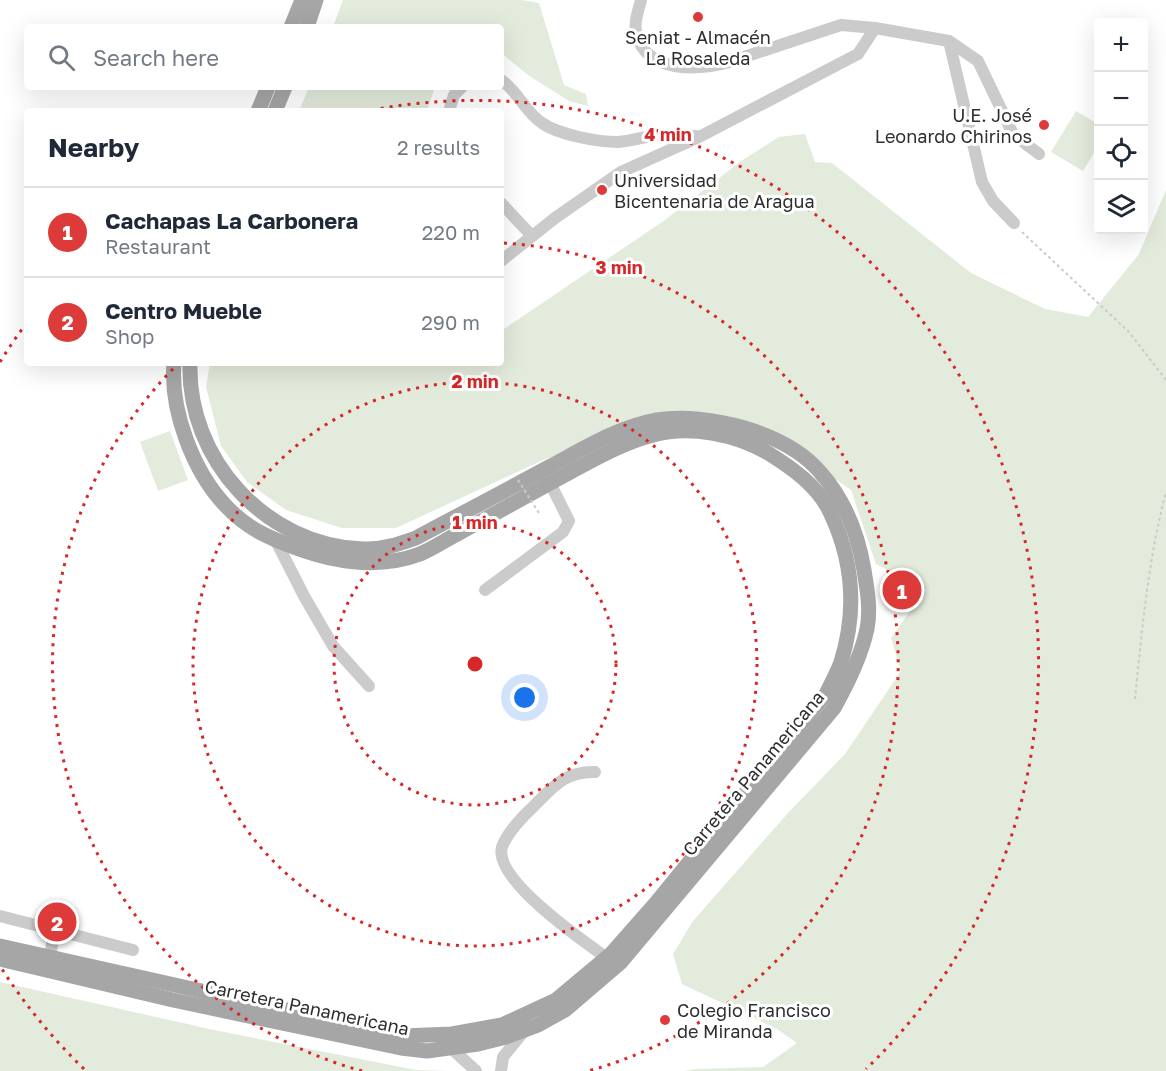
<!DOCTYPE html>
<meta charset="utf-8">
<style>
:root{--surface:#fff;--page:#f2f2f3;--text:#1f2937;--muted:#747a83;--line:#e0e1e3;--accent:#dc3b39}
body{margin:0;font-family:"Golos Text",sans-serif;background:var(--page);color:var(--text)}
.controls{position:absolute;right:18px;top:18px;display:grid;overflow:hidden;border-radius:6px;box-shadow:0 6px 24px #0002}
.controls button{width:54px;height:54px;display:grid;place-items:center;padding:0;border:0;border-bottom:2px solid var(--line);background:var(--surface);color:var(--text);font:30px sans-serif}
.you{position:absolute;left:525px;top:698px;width:21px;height:21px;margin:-15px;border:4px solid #fff;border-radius:50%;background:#1a73e8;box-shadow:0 0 0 9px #1a73e833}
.badge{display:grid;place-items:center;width:39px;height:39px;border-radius:50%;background:var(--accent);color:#fff;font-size:20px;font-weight:700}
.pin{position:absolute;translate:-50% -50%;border:3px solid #fff;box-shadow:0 2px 6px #0006}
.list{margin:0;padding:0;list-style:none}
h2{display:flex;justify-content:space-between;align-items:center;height:78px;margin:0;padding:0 24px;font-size:26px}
h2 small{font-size:20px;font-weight:400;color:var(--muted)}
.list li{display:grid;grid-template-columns:39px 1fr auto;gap:18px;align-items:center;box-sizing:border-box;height:90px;padding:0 24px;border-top:2px solid var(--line)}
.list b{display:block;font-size:22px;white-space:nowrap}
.list p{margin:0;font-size:20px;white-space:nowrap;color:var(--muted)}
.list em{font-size:20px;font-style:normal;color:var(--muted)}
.icon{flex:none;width:33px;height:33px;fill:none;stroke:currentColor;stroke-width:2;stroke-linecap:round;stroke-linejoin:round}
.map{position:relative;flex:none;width:1166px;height:1071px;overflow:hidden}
.search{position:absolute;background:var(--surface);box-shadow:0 6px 24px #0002;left:24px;top:24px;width:480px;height:66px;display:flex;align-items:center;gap:15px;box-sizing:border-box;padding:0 21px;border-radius:6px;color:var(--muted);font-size:22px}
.panel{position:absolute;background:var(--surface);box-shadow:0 6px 24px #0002;left:24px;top:108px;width:480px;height:258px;border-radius:6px}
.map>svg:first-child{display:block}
</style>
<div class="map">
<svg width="1166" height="1071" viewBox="0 0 1166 1071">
<rect width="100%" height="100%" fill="#fff"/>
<g fill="#e3ebdc">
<polygon points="343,0 522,0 539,3 564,85 586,94 588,106 569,101 528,75 501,53 501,27 333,27"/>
<polygon points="309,87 435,87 427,111 299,111"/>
<polygon points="1076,111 1098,124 1098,146 1083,171 1051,152"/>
<polygon points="805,134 815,162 832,163 971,273 1045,309 1088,317 1139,254 1166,190 1166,1071 683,1071 696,1069 763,1067 797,1043 777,1029 682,984 673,954 693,921 788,813 845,754 901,671 891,638 925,590 876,564 851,490 767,433 640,425 543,460 396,528 342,528 286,510 247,482 221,446 206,387 210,363 401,363 404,365 412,363 501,363 501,331 665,220 741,161 779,137"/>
<polygon points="170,431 188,480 158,491 140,442"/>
<polygon points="0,982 214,1030 416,1070 452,1071 0,1071"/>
</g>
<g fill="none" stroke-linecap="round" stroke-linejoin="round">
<g stroke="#cbcbcb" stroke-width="2" stroke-dasharray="3 3" stroke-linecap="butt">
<polyline points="1022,232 1129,332 1166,380"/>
<path d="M1135,699C1142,630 1148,560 1166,492"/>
</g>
<g stroke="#cbcbcb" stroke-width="12">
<path d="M641,0C638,12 633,24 637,36C648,73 698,70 726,63L841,25L875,28L949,41L978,61L1013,134L1039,154"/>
<polyline points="949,41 982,182 993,201 1014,223"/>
<path d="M501,80C518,91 525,112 542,123C559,135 598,142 618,142C632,141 646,136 659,135C671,134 684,135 696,136"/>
<polyline points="449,111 454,95 462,87"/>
<polyline points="501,203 532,236"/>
<polyline points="501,261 555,218 621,172 701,136 858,54 875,28"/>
<polyline points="276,541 304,596 333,646 369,686"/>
<polyline points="485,590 563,532 569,521 550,483"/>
<path d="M595,772C565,771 553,787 533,807C523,816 507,833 502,847C493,879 583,941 607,958"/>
<polyline points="0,916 133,950"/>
<polyline points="50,957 54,931"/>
<polyline points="451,1048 476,1071"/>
<polyline points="501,1071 503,1057 525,1030"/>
</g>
<g stroke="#a6a6a6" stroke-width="15">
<polyline points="291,27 302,0"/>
<polyline points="307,27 316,0"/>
<polyline points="258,111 268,87"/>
<polyline points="275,111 285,87"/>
<path d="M0,946L403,1036L452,1034L502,1025L556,1000L611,954L656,903L826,694C831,684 837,673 841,662C857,611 853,560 830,512C818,486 792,468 768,453C735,434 690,425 653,435C622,443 593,460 565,475C530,494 495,513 461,532C447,539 434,548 420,554C380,569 338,563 299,549C269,538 247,529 225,505C193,471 170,410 174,363"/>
<path d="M0,959L173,1000L401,1048L427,1051L478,1044L506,1037L538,1025L565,1010L621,962L834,708C848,683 861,657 867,629C871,609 867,589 864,570C858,534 844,499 820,472C786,432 707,412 657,420C618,427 583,449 549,467C505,491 461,514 416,538C399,544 382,550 363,549C266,546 187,459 190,363"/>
</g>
<polyline stroke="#cbcbcb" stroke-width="2" stroke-dasharray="3 3" stroke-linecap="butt" points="518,480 539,513"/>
</g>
<g fill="none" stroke="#d62828" stroke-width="3" stroke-dasharray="3 6">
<circle cx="475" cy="664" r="141"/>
<circle cx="475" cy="664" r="282"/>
<path d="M362 1071A422 422 0 0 1 179 363M504 243A422 422 0 0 1 588 1071"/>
<path d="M84 1069A563 563 0 0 1 0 966M0 362A563 563 0 0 1 25 325M372 110A563 563 0 0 1 866 1069"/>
</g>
<g fill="#dc3b39" stroke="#fff" stroke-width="2">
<circle cx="698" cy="17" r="6"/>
<circle cx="1044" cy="125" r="6"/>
<circle cx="602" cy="190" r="6"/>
<circle cx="665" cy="1020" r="6"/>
</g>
<g text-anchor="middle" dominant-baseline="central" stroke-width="6" stroke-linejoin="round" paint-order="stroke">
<g font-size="18" fill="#2e2e2e" stroke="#fff" text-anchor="start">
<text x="698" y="37" text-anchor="middle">Seniat - Almacén<tspan x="698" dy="21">La Rosaleda</tspan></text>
<text x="1032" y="115" text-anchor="end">U.E. José<tspan x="1032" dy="21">Leonardo Chirinos</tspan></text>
<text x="614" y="180">Universidad<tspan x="614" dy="21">Bicentenaria de Aragua</tspan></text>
<text x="677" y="1010">Colegio Francisco<tspan x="677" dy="21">de Miranda</tspan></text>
</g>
<g font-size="18" fill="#2e2e2e" stroke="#fff">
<text transform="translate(753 773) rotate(-50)">Carretera Panamericana</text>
<text transform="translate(307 1007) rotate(12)">Carretera Panamericana</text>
</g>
</g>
<circle cx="475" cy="664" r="9" fill="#d62828" stroke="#fff" stroke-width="3"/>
<g font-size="18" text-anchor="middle" font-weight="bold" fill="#d62828" stroke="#fff" stroke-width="6" stroke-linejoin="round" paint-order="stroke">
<text x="668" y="141">4 min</text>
<text x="619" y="274">3 min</text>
<text x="475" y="388">2 min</text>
<text x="475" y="529">1 min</text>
</g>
</svg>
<div class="controls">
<button>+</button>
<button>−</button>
<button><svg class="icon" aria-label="locate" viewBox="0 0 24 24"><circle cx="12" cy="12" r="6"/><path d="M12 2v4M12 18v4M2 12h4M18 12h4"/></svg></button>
<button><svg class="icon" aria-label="layers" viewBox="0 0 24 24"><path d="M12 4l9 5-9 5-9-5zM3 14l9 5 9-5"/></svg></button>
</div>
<div class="you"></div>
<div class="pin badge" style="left:902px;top:590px">1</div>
<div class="pin badge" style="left:57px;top:922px">2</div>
<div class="search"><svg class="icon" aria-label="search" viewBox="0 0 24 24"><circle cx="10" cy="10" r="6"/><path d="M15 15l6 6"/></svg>Search here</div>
<section class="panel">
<h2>Nearby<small>2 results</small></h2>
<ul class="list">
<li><span class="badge">1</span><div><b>Cachapas La Carbonera</b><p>Restaurant</p></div><em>220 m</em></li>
<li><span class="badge">2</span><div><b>Centro Mueble</b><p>Shop</p></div><em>290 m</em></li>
</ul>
</section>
</div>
